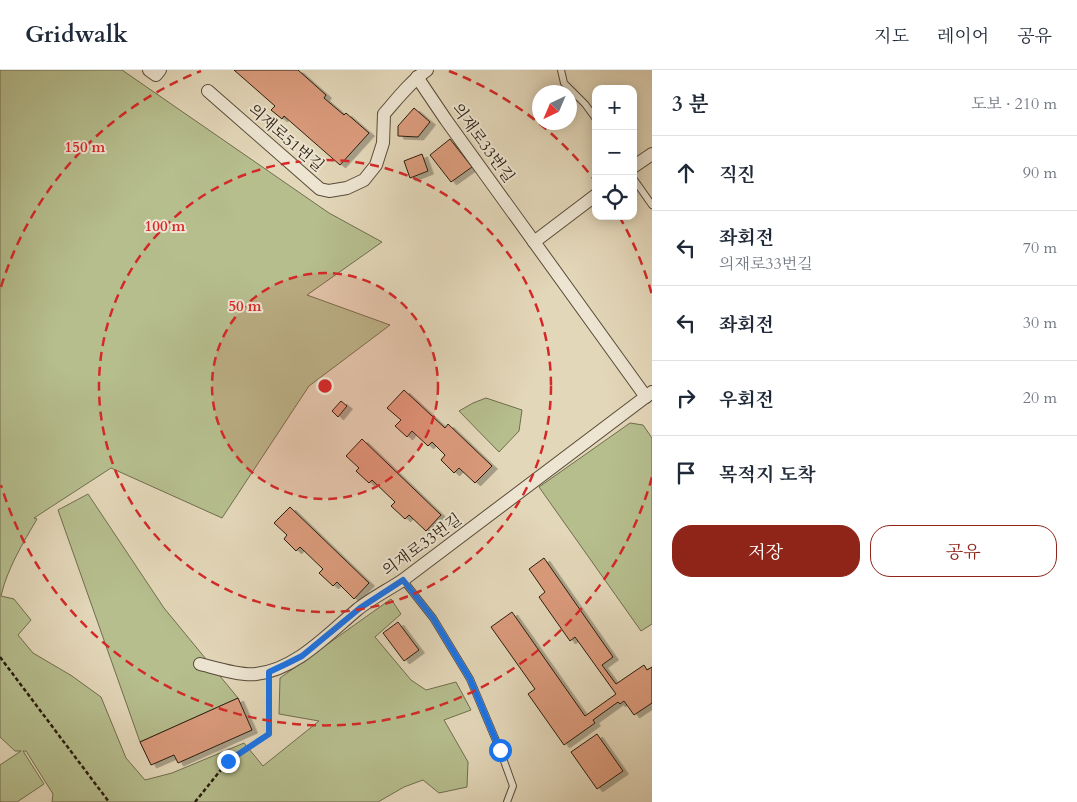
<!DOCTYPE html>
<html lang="ko">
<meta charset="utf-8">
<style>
:root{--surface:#fff;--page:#f6f6f7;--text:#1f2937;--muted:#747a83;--line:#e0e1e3;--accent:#8f2418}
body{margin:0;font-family:Cardo,"Noto Serif KR",serif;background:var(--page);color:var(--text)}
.controls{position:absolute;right:15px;top:15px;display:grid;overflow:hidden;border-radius:10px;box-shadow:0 2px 12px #0003}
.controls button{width:45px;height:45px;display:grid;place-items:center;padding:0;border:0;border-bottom:1px solid var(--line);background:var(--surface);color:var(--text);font:25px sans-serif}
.compass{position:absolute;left:532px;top:15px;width:45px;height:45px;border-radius:50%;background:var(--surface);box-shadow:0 2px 12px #0003;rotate:224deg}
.stop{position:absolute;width:15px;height:15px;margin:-11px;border:4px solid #1a73e8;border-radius:50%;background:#fff}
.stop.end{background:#1a73e8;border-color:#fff;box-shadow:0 1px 5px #0008}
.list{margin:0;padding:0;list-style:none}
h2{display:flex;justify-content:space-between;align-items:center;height:65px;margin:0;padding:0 20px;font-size:21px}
h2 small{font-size:16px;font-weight:400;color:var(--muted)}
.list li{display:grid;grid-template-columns:32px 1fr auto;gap:15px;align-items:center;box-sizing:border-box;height:75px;padding:0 20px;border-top:1px solid var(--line)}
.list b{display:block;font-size:19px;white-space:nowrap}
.list p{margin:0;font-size:16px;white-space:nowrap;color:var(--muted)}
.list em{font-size:16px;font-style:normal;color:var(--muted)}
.actions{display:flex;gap:10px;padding:15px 20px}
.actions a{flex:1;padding:11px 0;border:1px solid var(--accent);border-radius:20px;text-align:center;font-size:18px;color:var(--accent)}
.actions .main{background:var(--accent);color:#fff}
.icon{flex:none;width:28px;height:28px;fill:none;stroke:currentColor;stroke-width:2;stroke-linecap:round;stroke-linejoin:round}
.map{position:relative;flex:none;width:652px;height:732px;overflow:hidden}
header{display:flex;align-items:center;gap:30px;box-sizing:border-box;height:70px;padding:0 25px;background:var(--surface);border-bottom:1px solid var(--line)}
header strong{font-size:24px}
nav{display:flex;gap:28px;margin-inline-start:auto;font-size:18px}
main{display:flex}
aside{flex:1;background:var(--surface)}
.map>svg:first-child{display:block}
</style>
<header>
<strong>Gridwalk</strong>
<nav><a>지도</a><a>레이어</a><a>공유</a></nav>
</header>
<main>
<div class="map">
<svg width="652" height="732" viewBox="0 0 652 732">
<defs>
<filter id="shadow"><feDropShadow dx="5.5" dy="3" stdDeviation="0" flood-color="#0004"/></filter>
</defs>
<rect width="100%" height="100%" fill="#e3d7b9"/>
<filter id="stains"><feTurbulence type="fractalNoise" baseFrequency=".004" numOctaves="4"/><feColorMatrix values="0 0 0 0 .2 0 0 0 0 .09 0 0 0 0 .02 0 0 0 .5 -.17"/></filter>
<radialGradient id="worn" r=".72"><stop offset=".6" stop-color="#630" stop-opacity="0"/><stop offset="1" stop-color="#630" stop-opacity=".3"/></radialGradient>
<g fill="#b6be8e" stroke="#706d4e">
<path d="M0,0H122L329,143L382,172L307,225L390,255L309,316L222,448L111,398L34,448L37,449C23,473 7,499 1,526L14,529L31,550L18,565L33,583L72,606L101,627L126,688L145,710L172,703L244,673L263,696L319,651L279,644L280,608L391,529L401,544L375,567L411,610L426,620L456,612L471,640L444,650L468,692L467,717L439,723L423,710L404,717L378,732H52L53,724L26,681H23L44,714L17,732H0V695L21,681H15L0,667Z"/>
<polygon points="486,328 522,340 519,361 499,382 459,341 473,333"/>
<polygon points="630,353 643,355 652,368 652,554 641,561 539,417"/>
<polygon points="88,424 164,538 238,628 140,672 58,440"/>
</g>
<g fill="#db9b7b" stroke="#291c0e" filter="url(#shadow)">
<polygon points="234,0 298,0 326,25 324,28 344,45 346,43 369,63 340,95 284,46 282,49 271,40 275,36"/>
<polygon points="414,38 430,52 418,67 398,66 398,56"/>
<polygon points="450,69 472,97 451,112 430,85"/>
<polygon points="422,84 428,101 410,108 404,91"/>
<polygon points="404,320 445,358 448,354 492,396 475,413 459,398 454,403 441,390 445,385 432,372 428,376 412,361 407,367 395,356 401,350 387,338"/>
<polygon points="341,331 347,336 338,347 332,341"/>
<polygon points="362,369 441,445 426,461 409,445 405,449 391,436 395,432 372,410 369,413 356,401 359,398 346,386"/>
<polygon points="290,437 369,513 354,529 337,512 333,516 319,503 323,499 300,477 296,481 284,469 287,465 274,453"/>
<polygon points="544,488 613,587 602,595 616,614 644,595 647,600 652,597 652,633 634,645 624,631 620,634 618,632 593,650 595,653 564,675 528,624 535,619 491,557 512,542 585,646 616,624 575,567 570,571 539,527 545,522 529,499"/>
<polygon points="398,552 419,580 404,591 383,563"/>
<polygon points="238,628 252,660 178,693 174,685 151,695 140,672"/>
<polygon points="597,664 623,701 597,719 571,682"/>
</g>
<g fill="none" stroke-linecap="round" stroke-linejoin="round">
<g stroke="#584b39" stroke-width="8">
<g id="lane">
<polyline points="561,0 564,13 585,34 596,49"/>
<polyline points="633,108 652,135"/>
<polyline points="403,510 433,548 470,609 500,680 513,716 507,732"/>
</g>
</g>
<g stroke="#584b39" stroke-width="14">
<g id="street">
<polyline points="149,0 156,5 160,0"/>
<polyline points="417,7 446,50 646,327"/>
<path d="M208,21L320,119L329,121L347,118L364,110L376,95L383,73L384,44C397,29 410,12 427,0"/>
<polyline points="633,97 652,84"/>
<polyline points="534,172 596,125"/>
<path d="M200,594C216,598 241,606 256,604C296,600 329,563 358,539C372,528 388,520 403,510L652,322"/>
</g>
</g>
<g stroke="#291c0e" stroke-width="2.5" stroke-dasharray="4 2.5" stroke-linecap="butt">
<polyline points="0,587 109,732"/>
<polyline points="195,732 228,691 269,664 269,614"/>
</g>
<use href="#lane" stroke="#ede5d2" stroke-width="6"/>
<use href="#street" stroke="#ede5d2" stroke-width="12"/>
</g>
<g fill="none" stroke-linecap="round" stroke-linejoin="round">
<polyline stroke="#1a73e8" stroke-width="6" points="228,691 269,664 269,602 286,594 302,586 360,538 403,510 433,548 470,609 500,680"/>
</g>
<circle cx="325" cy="316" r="113" fill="#d62828" fill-opacity=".12"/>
<g fill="none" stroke="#d62828" stroke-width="2.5" stroke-dasharray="9 6">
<circle cx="325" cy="316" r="113"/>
<circle cx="325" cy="316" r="226"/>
<path d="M652 407A339 339 0 0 1 1 415M1 217A339 339 0 0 1 201 1M449 1A339 339 0 0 1 596 112M619 146A339 339 0 0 1 652 225"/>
</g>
<g text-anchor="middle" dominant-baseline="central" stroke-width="4" stroke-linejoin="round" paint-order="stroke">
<g font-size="16" fill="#291c0e" stroke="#ede5d2">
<text transform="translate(286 68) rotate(41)">의재로51번길</text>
<text transform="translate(483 73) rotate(54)">의재로33번길</text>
<text transform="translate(422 475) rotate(-36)">의재로33번길</text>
</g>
</g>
<circle cx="325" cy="316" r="8" fill="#d62828" stroke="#ede5d2" stroke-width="2.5"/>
<g font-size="15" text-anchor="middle" font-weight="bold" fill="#d62828" stroke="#ede5d2" stroke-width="4" stroke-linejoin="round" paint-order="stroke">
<text x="85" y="82">150 m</text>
<text x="165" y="161">100 m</text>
<text x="245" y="241">50 m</text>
</g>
<rect width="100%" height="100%" filter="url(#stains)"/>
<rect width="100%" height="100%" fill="url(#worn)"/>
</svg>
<div class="controls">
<button>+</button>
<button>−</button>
<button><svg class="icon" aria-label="locate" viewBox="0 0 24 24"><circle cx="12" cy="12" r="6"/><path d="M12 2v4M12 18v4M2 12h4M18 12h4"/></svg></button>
</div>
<svg class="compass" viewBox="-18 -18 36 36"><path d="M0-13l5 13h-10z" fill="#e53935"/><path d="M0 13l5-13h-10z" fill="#747a83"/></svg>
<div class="stop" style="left:500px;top:680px"></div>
<div class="stop end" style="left:228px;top:691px"></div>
</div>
<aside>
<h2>3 분<small>도보 · 210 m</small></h2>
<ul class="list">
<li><svg class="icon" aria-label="ahead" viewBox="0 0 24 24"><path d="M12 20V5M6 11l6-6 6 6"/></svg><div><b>직진</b></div><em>90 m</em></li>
<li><svg class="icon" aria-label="left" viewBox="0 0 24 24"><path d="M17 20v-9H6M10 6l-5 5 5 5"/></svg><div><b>좌회전</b><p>의재로33번길</p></div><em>70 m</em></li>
<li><svg class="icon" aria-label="left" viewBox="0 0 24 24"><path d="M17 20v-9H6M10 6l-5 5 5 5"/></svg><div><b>좌회전</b></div><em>30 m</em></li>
<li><svg class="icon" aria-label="right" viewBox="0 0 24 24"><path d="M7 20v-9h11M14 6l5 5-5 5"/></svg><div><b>우회전</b></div><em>20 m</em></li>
<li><svg class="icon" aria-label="arrive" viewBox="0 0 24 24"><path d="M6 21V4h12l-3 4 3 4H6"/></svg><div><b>목적지 도착</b></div></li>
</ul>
<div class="actions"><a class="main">저장</a><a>공유</a></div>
</aside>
</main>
